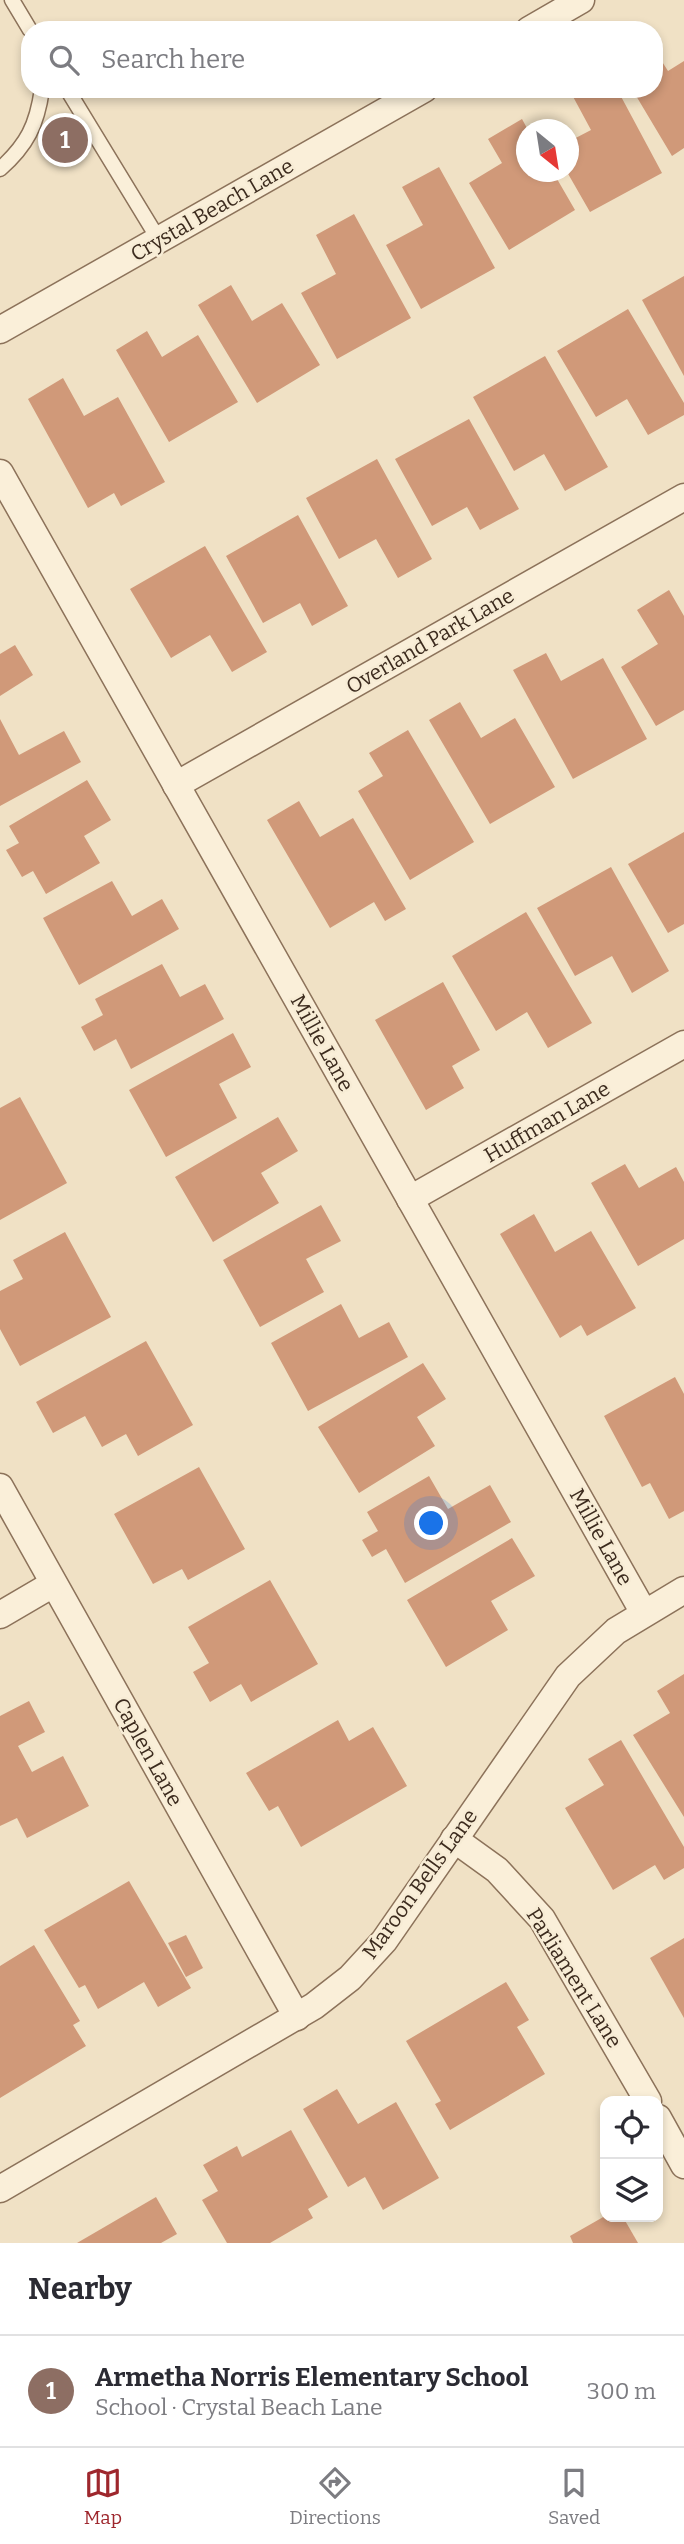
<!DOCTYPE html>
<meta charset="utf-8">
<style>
:root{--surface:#fff;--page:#f7f7f7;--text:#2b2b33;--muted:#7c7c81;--line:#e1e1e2;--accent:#9e272d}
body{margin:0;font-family:Bitter,serif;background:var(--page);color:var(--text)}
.controls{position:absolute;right:21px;bottom:21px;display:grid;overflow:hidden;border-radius:14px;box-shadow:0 4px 10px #0003}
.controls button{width:63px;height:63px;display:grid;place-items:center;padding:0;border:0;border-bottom:2px solid var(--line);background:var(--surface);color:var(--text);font:35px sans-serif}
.compass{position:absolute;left:516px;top:119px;width:63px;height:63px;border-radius:50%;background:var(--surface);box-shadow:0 4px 10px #0003;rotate:150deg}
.you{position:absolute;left:432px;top:1524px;width:24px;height:24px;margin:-18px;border:5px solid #fff;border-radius:50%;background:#1a73e8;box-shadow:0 0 0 10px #1a73e833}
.badge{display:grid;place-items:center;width:46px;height:46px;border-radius:50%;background:var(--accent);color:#fff;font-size:23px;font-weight:700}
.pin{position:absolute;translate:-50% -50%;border:4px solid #fff;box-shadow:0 2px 7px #0006}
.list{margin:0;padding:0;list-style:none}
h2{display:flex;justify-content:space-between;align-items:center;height:91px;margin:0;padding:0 28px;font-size:30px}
h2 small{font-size:23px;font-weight:400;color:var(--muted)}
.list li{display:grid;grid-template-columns:46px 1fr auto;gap:21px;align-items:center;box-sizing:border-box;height:112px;padding:0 28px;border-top:2px solid var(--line)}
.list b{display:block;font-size:26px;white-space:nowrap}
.list p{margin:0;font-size:23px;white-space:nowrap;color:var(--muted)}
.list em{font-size:23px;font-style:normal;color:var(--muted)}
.icon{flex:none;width:38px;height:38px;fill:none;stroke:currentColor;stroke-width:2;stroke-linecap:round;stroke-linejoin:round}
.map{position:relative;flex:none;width:684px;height:2243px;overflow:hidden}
.search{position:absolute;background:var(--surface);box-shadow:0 4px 10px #0003;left:21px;right:21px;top:21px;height:77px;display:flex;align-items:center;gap:18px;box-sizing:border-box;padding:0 24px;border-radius:28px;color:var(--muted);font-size:26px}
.sheet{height:203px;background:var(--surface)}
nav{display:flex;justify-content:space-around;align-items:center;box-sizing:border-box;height:98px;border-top:2px solid var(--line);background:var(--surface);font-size:19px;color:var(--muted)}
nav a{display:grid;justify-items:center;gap:4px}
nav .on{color:var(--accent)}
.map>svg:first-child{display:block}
</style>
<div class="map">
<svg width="684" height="2243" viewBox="0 0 684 2243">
<rect width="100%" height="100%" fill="#f0e1c5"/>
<g fill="#d09979">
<polygon points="654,49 668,71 684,61 684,148 672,156 632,89 654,89"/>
<polygon points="573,89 617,89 662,173 590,212 567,172 568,142 591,130 570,91"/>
<polygon points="522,119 528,130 526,172 553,172 575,210 509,250 469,183 502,163 488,139"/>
<polygon points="439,167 495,268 421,309 386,245 423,225 402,187"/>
<polygon points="354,214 411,318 337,359 301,293 336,274 316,235"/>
<polygon points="684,276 684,376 642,300"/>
<polygon points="231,285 252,321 282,303 320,365 257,403 198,305"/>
<polygon points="628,309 684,403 684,415 648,435 627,399 596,417 557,351"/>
<polygon points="147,331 162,357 198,335 238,402 169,442 116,350"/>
<polygon points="545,356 608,467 565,491 544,454 514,471 473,397"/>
<polygon points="63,378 84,416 118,397 165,482 121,506 114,493 88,508 28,399"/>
<polygon points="469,419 519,509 480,530 467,507 432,526 395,459"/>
<polygon points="377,459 432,559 398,578 376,539 339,559 306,498"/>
<polygon points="298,515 348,606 312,626 300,603 263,623 226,556"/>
<polygon points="205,546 267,652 232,672 210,635 171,658 130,589"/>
<polygon points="669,590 684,616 684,710 656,726 621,667 658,644 637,610"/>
<polygon points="15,645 33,675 0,696 0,654"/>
<polygon points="546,653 561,681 603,658 647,739 573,779 513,670"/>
<polygon points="460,702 481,738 515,718 555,787 490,824 429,720"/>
<polygon points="0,719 19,755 64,731 81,762 0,806"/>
<polygon points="408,730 474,842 410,880 358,791 383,776 369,753"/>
<polygon points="87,780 111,820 84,836 100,863 46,894 33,871 22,877 6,850 19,843 9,826"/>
<polygon points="299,801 320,837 353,818 406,909 385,921 374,902 330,928 267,820"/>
<polygon points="684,832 684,924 668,933 628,864"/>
<polygon points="611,867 669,971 632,993 612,956 575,976 537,908"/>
<polygon points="112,881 132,916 162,899 179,929 79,985 43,918"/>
<polygon points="526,912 592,1023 548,1048 527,1012 496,1031 452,956"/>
<polygon points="162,964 180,997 205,984 224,1019 131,1069 116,1039 94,1051 81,1027 103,1015 95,999"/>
<polygon points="443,982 480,1050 452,1066 464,1088 426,1110 375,1020"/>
<polygon points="233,1033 251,1067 219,1084 237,1118 166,1157 129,1090"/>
<polygon points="20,1097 67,1183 0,1220 0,1108"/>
<polygon points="278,1117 298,1151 261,1173 279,1203 213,1242 175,1177"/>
<polygon points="625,1164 639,1188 676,1167 684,1182 684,1239 638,1266 591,1183"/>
<polygon points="321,1205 341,1241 306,1259 324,1292 260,1327 223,1260"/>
<polygon points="534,1214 555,1252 591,1231 636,1308 587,1336 581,1325 560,1338 500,1234"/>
<polygon points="65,1232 111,1317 20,1366 0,1329 0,1291 23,1279 13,1260"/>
<polygon points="341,1304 359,1338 389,1322 408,1357 308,1411 271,1343"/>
<polygon points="146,1341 193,1425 138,1456 126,1434 102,1447 85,1416 53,1433 36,1402"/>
<polygon points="423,1363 446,1399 417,1417 435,1446 359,1493 318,1427"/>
<polygon points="675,1377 684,1394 684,1511 669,1519 650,1483 642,1487 604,1416"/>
<polygon points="199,1467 245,1549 188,1580 182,1569 153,1584 114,1514"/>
<polygon points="429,1476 448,1509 490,1485 511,1522 405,1583 386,1549 372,1557 362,1540 378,1531 367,1512"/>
<polygon points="512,1538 535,1576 491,1601 508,1630 446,1667 407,1600"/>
<polygon points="270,1580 318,1664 251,1702 241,1684 210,1702 193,1672 209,1663 188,1627"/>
<polygon points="684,1674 684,1817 633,1735 670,1713 657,1691"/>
<polygon points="29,1701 45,1732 18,1746 32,1772 63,1756 89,1806 27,1838 17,1818 0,1826 0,1716"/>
<polygon points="338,1720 349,1741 373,1727 407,1786 301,1847 278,1806 269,1811 246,1773"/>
<polygon points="621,1740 684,1847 684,1868 664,1880 655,1865 613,1890 565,1808 604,1785 588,1759"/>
<polygon points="129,1881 191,1988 158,2007 144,1982 98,2009 85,1985 79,1988 44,1930"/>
<polygon points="186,1935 203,1968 186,1977 168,1943"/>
<polygon points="684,1938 684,2018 650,1958"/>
<polygon points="34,1945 80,2021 73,2025 86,2046 0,2098 0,1966"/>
<polygon points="506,1982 529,2020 517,2027 545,2074 450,2130 435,2104 441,2101 406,2041"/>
<polygon points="337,2089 358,2124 396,2102 439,2178 383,2210 365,2177 348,2187 303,2109"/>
<polygon points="291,2130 328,2197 308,2209 313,2218 270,2243 227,2243 202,2200 218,2191 203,2165 237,2146 242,2157"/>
<polygon points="156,2197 177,2234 161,2243 77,2243"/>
<polygon points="605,2216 623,2217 638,2243 573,2243 570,2236"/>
</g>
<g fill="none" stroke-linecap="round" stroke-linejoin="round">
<g stroke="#8c725a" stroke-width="17">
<g id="lane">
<polyline points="12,0 30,30"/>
<polyline points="67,89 159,240"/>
<path d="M0,169C27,145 37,125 42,89"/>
</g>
</g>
<g stroke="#8c725a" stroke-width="29">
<g id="street">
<polyline points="529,30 581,0"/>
<polyline points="0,330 424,89"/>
<polyline points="0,473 644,1613"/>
<polyline points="176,785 684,497"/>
<polyline points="410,1199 684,1044"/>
<polyline points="0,1487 297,2017"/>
<polyline points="0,1615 53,1584"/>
<polyline points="454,1839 497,1870 542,1919 648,2101"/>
<polyline points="658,2118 684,2165"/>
<polyline points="0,2189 314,2006 350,1978 384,1941 568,1676 616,1631 684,1590"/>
</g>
</g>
<use href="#lane" stroke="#faefd9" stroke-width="14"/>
<use href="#street" stroke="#faefd9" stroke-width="26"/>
</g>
<g text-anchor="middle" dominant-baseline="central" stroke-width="5" stroke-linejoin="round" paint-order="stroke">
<g font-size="21" fill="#3c2b1e" stroke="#f7ecd5">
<text transform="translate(212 210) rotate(-30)">Crystal Beach Lane</text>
<text transform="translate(430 641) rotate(-30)">Overland Park Lane</text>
<text transform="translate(322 1043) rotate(61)">Millie Lane</text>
<text transform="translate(547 1122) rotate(-30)">Huffman Lane</text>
<text transform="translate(601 1537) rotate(61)">Millie Lane</text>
<text transform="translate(148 1752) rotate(61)">Caplen Lane</text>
<text transform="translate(420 1884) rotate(-54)">Maroon Bells Lane</text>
<text transform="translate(574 1978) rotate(58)">Parliament Lane</text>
</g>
</g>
</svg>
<div class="controls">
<button><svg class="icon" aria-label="locate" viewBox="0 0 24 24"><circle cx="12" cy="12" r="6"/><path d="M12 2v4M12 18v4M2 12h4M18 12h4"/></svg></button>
<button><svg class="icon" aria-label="layers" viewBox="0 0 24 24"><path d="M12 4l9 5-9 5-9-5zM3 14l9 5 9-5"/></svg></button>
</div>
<svg class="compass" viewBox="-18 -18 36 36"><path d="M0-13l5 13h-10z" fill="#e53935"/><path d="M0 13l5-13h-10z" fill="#7c7c81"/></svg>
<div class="you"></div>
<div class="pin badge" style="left:65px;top:140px;background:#8d6e63">1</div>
<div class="search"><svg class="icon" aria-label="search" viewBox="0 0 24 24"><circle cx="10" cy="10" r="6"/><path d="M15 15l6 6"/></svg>Search here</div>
</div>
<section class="sheet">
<h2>Nearby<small></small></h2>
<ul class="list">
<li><span class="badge" style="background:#8d6e63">1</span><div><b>Armetha Norris Elementary School</b><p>School · Crystal Beach Lane</p></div><em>300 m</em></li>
</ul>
</section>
<nav>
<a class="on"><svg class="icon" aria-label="map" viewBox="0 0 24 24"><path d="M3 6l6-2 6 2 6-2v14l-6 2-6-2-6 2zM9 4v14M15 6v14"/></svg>Map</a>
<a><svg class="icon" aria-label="directions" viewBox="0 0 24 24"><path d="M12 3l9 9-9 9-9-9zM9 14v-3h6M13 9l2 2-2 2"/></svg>Directions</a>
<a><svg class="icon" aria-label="saved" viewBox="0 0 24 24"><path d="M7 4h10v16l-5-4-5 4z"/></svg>Saved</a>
</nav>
